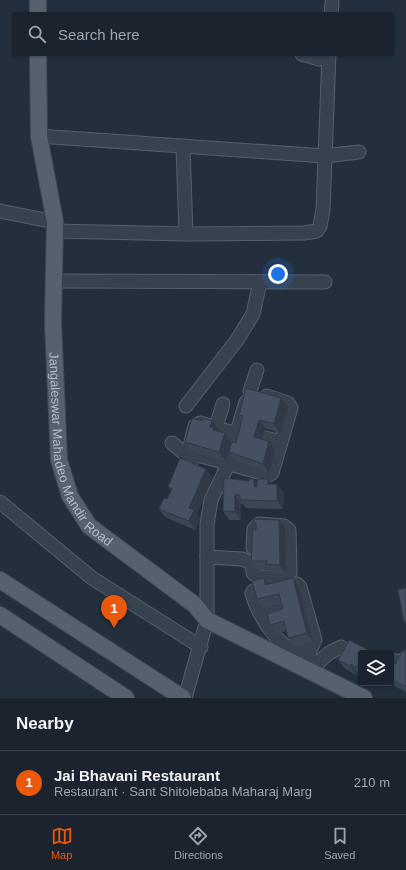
<!DOCTYPE html>
<meta charset="utf-8">
<style>
:root{--surface:#1b232e;--page:#282f3a;--text:#f1f3f6;--muted:#a0a4aa;--line:#39404a;--accent:#ea580c}
body{margin:0;font-family:Arial,sans-serif;background:var(--page);color:var(--text)}
.controls{position:absolute;right:12px;bottom:12px;display:grid;overflow:hidden;border-radius:4px;box-shadow:0 1px 3px #0004}
.controls button{width:36px;height:36px;display:grid;place-items:center;padding:0;border:0;border-bottom:1px solid var(--line);background:var(--surface);color:var(--text);font:20px sans-serif}
.you{position:absolute;left:278px;top:274px;width:14px;height:14px;margin:-10px;border:3px solid #fff;border-radius:50%;background:#1a73e8;box-shadow:0 0 0 6px #1a73e833}
.badge{display:grid;place-items:center;width:26px;height:26px;border-radius:50%;background:var(--accent);color:#fff;font-size:13px;font-weight:700}
.pin{position:absolute;translate:-50% -33px;filter:drop-shadow(0 1px 2px #0008)}
.pin::after{content:'';position:absolute;top:21px;width:14px;height:12px;background:inherit;clip-path:polygon(0 0,100% 0,50% 100%)}
.list{margin:0;padding:0;list-style:none}
h2{display:flex;justify-content:space-between;align-items:center;height:52px;margin:0;padding:0 16px;font-size:17px}
h2 small{font-size:13px;font-weight:400;color:var(--muted)}
.list li{display:grid;grid-template-columns:26px 1fr auto;gap:12px;align-items:center;box-sizing:border-box;height:64px;padding:0 16px;border-top:1px solid var(--line)}
.list b{display:block;font-size:15px;white-space:nowrap}
.list p{margin:0;font-size:13px;white-space:nowrap;color:var(--muted)}
.list em{font-size:13px;font-style:normal;color:var(--muted)}
.icon{flex:none;width:22px;height:22px;fill:none;stroke:currentColor;stroke-width:2;stroke-linecap:round;stroke-linejoin:round}
.map{position:relative;flex:none;width:406px;height:698px;overflow:hidden}
.search{position:absolute;background:var(--surface);box-shadow:0 1px 3px #0004;left:12px;right:12px;top:12px;height:44px;display:flex;align-items:center;gap:10px;box-sizing:border-box;padding:0 14px;border-radius:4px;color:var(--muted);font-size:15px}
.sheet{height:116px;background:var(--surface)}
nav{display:flex;justify-content:space-around;align-items:center;box-sizing:border-box;height:56px;border-top:1px solid var(--line);background:var(--surface);font-size:11px;color:var(--muted)}
nav a{display:grid;justify-items:center;gap:2px}
nav .on{color:var(--accent)}
.map>svg:first-child{display:block}
</style>
<div class="map">
<svg width="406" height="698" viewBox="0 0 406 698">
<rect width="100%" height="100%" fill="#242f3e"/>
<g fill="none" stroke-linecap="round" stroke-linejoin="round">
<g stroke="#565f6c" stroke-width="15">
<g id="minor">
<polyline points="331,14 332,3"/>
<polyline points="302,54 319,59"/>
<polyline points="39,136 324,156 359,152"/>
<polyline points="183,147 186,234"/>
<polyline points="0,211 55,222"/>
<polyline points="55,231 186,234 304,233 317,231 320,226 323,210 329,54"/>
<polyline points="54,281 325,282"/>
<polyline points="250,391 257,370"/>
<polyline points="186,406 237,340 253,314 260,282"/>
<polyline points="216,427 223,404"/>
<polyline points="236,434 200,423 195,426 189,450 191,453 269,475 272,473 291,408 288,403 267,396"/>
<polyline points="265,438 281,442"/>
<polyline points="172,443 192,460"/>
<polyline points="0,502 92,578 201,647"/>
<polyline points="207,557 242,559 252,563 253,573 258,577 286,577 290,573 289,530 284,526 259,524 254,529 253,548"/>
<polyline points="260,613 282,610"/>
<polyline points="391,660 400,662 406,658"/>
<path d="M309,671L310,650L315,640L300,587L297,584L278,589L270,585L253,591L252,594C257,611 276,646 295,650C300,651 305,650 310,650"/>
<polyline points="309,671 329,653 341,647"/>
<polyline points="185,698 207,620 207,524 211,500 225,471 246,402"/>
</g>
</g>
<g stroke="#414a57" stroke-width="18">
<g id="major">
<polyline points="38,0 38,14"/>
<path id="s1" d="M38,54L39,136L55,222L53,323L59,460L70,496L89,526L195,605L207,620L364,698"/>
<polyline points="0,580 183,698"/>
<polyline points="0,615 126,698"/>
</g>
</g>
<use href="#minor" stroke="#38414e" stroke-width="13"/>
<use href="#major" stroke="#56606e" stroke-width="16"/>
</g>
<g fill="#3b4654">
<polygon points="281,398 288,407 280,433 265,428 262,439 275,450 269,473 235,460 229,452 236,443 242,420 239,415"/>
<polygon points="218,429 217,431 225,433 231,442 226,461 191,451 185,442"/>
<polygon points="206,469 212,478 197,514 200,519 195,530 165,517 159,509 167,499 171,491 168,487"/>
<polygon points="224,478 249,481 254,479 257,483 268,479 271,484 284,493 283,509 246,508 243,504 241,504 241,520 229,520 223,511"/>
<polygon points="279,520 285,529 286,574 272,573 270,569 257,570 251,561 256,530 256,526 254,523"/>
<polygon points="264,578 268,585 299,587 313,642 294,647 288,638 286,631 276,634 270,625 283,609 281,603 263,608 257,599"/>
<polygon points="361,653 361,675 358,673 356,675 344,668 338,660"/>
<polygon points="406,653 406,692 389,683 391,683 391,662 395,664"/>
</g>
<g fill="#303945">
<polygon points="281,398 288,407 280,433 274,424"/>
<polygon points="259,420 265,428 260,446 254,437"/>
<polygon points="212,421 218,429 217,433 210,427"/>
<polygon points="225,433 231,442 226,461 219,452"/>
<polygon points="269,441 275,450 269,473 263,464"/>
<polygon points="206,469 212,478 197,514 200,519 195,530 189,521 189,508"/>
<polygon points="254,479 260,488 254,487"/>
<polygon points="268,479 274,488 268,484"/>
<polygon points="277,484 284,493 283,509 277,501"/>
<polygon points="235,495 241,504 241,520 235,512"/>
<polygon points="279,520 285,529 286,574 280,565"/>
<polygon points="264,578 270,587 265,585"/>
<polygon points="293,578 299,587 313,642 307,633"/>
<polygon points="351,664 358,673 356,675 350,666"/>
</g>
<g fill="#455162" stroke="#303945">
<polygon points="246,388 281,398 274,424 259,420 254,437 269,441 263,464 229,452 232,442 236,443 243,416 239,415"/>
<polygon points="192,418 203,421 203,418 212,421 210,427 214,428 213,430 225,433 219,452 185,442"/>
<polygon points="180,458 206,469 189,508 194,510 189,521 159,509 164,498 167,499 172,489 168,487"/>
<polygon points="224,478 249,481 249,479 254,479 254,487 257,487 257,479 268,479 268,484 277,484 277,501 240,500 240,495 235,495 235,512 223,511"/>
<polygon points="254,519 279,520 280,565 266,564 267,561 251,561 253,529 256,530 256,523 254,523"/>
<polygon points="264,578 265,585 293,578 307,633 288,638 284,621 270,625 267,614 283,609 279,594 257,599 252,581"/>
<polygon points="406,588 406,622 404,622 398,590"/>
<polygon points="349,640 374,653 361,653 361,669 351,664 350,666 338,660"/>
<polygon points="403,651 406,653 406,687 391,679 391,662 395,664"/>
</g>
<g text-anchor="middle" dominant-baseline="central" stroke-width="3.5" stroke-linejoin="round" paint-order="stroke">
<g font-size="13" fill="#b4bcc9" stroke="#1d2633">
<text stroke="none"><textPath href="#s1" startOffset="404">Jangaleswar Mahadeo Mandir Road</textPath></text>
</g>
</g>
</svg>
<div class="controls">
<button><svg class="icon" aria-label="layers" viewBox="0 0 24 24"><path d="M12 4l9 5-9 5-9-5zM3 14l9 5 9-5"/></svg></button>
</div>
<div class="you"></div>
<div class="pin badge" style="left:114px;top:628px">1</div>
<div class="search"><svg class="icon" aria-label="search" viewBox="0 0 24 24"><circle cx="10" cy="10" r="6"/><path d="M15 15l6 6"/></svg>Search here</div>
</div>
<section class="sheet">
<h2>Nearby<small></small></h2>
<ul class="list">
<li><span class="badge">1</span><div><b>Jai Bhavani Restaurant</b><p>Restaurant · Sant Shitolebaba Maharaj Marg</p></div><em>210 m</em></li>
</ul>
</section>
<nav>
<a class="on"><svg class="icon" aria-label="map" viewBox="0 0 24 24"><path d="M3 6l6-2 6 2 6-2v14l-6 2-6-2-6 2zM9 4v14M15 6v14"/></svg>Map</a>
<a><svg class="icon" aria-label="directions" viewBox="0 0 24 24"><path d="M12 3l9 9-9 9-9-9zM9 14v-3h6M13 9l2 2-2 2"/></svg>Directions</a>
<a><svg class="icon" aria-label="saved" viewBox="0 0 24 24"><path d="M7 4h10v16l-5-4-5 4z"/></svg>Saved</a>
</nav>
